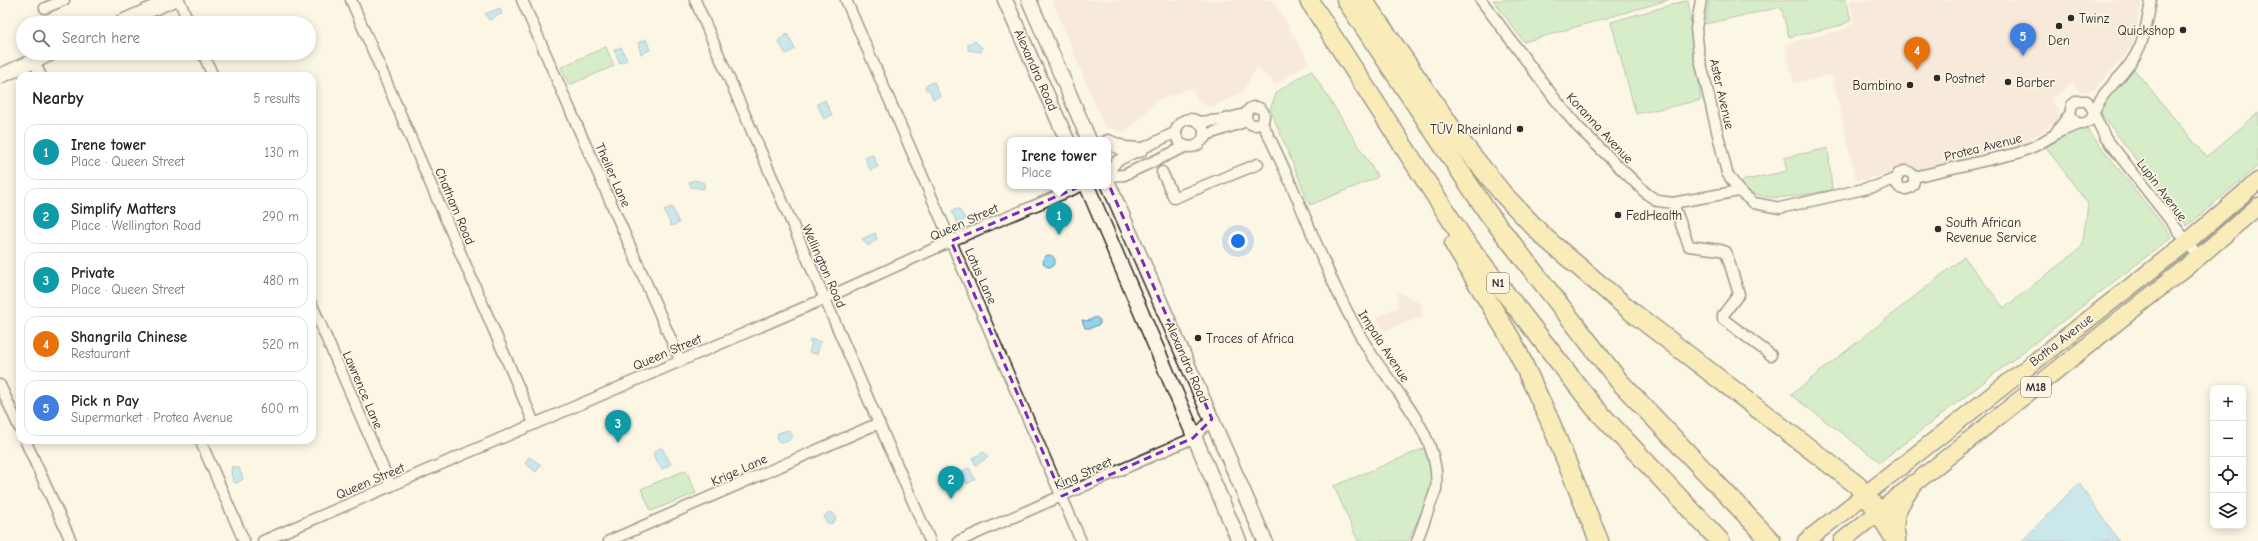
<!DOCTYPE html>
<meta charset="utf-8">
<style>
:root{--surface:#fff;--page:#f6f6f6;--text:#222;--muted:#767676;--line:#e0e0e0;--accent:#2b2b2b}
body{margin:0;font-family:"Comic Neue",sans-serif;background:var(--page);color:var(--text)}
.controls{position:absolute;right:12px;bottom:12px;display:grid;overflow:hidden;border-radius:8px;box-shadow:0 2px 10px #0003}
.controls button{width:36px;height:36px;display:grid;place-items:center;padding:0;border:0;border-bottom:1px solid var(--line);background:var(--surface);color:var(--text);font:20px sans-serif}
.you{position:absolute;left:1238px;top:241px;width:14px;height:14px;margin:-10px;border:3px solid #fff;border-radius:50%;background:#1a73e8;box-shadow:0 0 0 6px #1a73e833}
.badge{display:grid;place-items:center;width:26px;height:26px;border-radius:50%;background:var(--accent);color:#fff;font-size:13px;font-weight:700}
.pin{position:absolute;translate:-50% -33px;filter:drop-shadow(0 1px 2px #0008)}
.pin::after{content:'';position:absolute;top:21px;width:14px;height:12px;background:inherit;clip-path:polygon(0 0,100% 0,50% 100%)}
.popup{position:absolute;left:1007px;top:137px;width:104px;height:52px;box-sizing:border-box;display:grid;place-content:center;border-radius:8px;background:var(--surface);filter:drop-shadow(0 1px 3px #0005);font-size:13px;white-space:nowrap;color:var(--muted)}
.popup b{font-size:15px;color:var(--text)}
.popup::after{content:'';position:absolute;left:50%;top:100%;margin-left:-8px;border:8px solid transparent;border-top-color:var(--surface)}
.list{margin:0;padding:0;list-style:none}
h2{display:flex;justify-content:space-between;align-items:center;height:52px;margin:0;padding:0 16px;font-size:17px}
h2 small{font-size:13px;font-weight:400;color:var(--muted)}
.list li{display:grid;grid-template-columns:26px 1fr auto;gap:12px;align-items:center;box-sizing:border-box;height:56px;margin:0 8px 8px;padding:0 8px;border:1px solid var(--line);border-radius:12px}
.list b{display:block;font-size:15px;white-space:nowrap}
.list p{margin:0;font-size:13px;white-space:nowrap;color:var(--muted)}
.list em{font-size:13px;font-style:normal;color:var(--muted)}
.icon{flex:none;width:22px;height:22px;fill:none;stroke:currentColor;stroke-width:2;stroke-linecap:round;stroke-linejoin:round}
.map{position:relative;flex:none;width:2258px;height:541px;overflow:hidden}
.search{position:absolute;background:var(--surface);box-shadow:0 2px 10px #0003;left:16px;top:16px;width:300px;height:44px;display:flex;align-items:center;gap:10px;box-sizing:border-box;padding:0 14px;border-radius:22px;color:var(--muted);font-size:15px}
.panel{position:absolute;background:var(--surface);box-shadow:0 2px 10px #0003;left:16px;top:72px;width:300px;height:372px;border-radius:12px}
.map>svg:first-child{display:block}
</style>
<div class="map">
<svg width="2258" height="541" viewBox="0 0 2258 541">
<rect width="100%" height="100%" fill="#fcf5e5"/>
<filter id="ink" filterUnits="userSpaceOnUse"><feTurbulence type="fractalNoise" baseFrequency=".025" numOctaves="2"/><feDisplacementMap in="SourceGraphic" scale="8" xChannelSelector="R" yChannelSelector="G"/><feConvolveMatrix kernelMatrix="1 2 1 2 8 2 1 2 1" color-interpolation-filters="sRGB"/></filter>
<g filter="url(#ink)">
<g fill="#f2dcce">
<polygon points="1052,0 1273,0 1309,63 1276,84 1257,68 1242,92 1211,107 1199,103 1192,88 1157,100 1125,133 1104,126"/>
<polygon points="1849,0 2142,0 2133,43 2124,57 2094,90 2080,92 2073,82 2051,100 2059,110 2058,120 2019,147 1974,159 1918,171 1909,164 1897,167 1892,173 1856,181 1832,75 1794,83 1785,44 1845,29 1854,22"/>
<polygon points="1397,291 1421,303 1422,316 1385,331 1377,317 1398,307"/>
</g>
<g fill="#aae3a7" stroke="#6a8769">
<polygon points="1493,0 1668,0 1524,42"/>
<polygon points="1688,0 1701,100 1636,114 1611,22"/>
<polygon points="1709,0 1846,0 1851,20 1842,25 1789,37 1781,7 1705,24"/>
<polygon points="606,47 614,66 569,85 561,67"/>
<polygon points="2133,68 2206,157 2258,113 2258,166 2187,226 2102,115 2100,103"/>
<polygon points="1311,70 1378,177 1310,205 1270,109 1277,92"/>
<polygon points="2087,129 2172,237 1880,462 1791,395 1964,257 2004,308 2082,247 2088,204 2046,147 2073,130"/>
<path d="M1828,148L1832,190C1801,194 1761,208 1737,182L1787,171L1784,158Z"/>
<polygon points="1425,448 1433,480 1430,494 1408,541 1358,541 1334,486"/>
<polygon points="686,470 696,493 651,511 641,489"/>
</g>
<g fill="#8fd4f1" stroke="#6790a2">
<polygon points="500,8 502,14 495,16 492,20 488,19 485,14"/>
<polygon points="787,34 795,49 786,54 778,41"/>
<polygon points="646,39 650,50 641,54 638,43"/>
<polygon points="975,41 982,48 981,52 968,50 968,44"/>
<polygon points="621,47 627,60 620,63 614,50"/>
<polygon points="934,82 940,96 933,99 929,89 926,90 925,86"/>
<polygon points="825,100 832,115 824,119 817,104"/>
<polygon points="873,155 878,167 870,170 865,158"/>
<polygon points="695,180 704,183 704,189 691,187 689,182"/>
<polygon points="672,207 679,223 671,226 664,210"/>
<polygon points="959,209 965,219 958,225 952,212 953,210"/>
<polygon points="875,233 877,239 868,246 862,239"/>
<circle cx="1049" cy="261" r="6"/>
<polygon points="1096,317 1100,320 1100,324 1091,328 1085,328 1082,320 1088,321"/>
<polygon points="810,339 821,342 817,354 809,352 812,343 809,342"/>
<path d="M788,430L793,436C790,441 785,443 779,442L777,437L778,433Z"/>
<polygon points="660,448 662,448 671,464 662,469 654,457 654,452"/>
<polygon points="984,452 988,457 976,465 972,458"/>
<polygon points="529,457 541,465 536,472 525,463"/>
<polygon points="232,466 239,468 243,479 237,483 233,482 231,471"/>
<polygon points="969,468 975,479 967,484 961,472"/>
<polygon points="2079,483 2119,541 2022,541"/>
<circle cx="830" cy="518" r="5.5"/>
</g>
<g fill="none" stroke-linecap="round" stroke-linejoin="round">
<g stroke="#2b2b2b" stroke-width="13">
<g id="street">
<polyline points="179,0 189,23"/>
<polyline points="351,0 534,423"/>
<polyline points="522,0 680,360"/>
<polyline points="695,0 930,541"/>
<polyline points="846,0 1081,541"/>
<polyline points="1481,0 1555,99 1578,127 1647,194 1658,201 1673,203 1739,191"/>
<polyline points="1701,0 1696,29 1699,55 1727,173 1739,191 1754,203 1780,208 1877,186 1897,178"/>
<polyline points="45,8 64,0"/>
<polyline points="203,53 213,76"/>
<polyline points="34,61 41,76"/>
<circle cx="1255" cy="116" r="9"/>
<path d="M2094,111C2104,90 2113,86 2126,69C2143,49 2147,26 2151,0"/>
<polyline points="2094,114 2105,137 2199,257"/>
<circle cx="1190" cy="133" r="14"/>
<polyline points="1198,122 1221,120 1241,115"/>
<path d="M1262,123C1303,199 1326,285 1374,358C1399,395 1442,441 1436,489L1417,541"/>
<polyline points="2056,132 2070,114 2072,105 2077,101 2087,101 2094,111 2091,120 2083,124 2075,122 2070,114"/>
<polyline points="1202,140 1209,134 1247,121"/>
<circle cx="1905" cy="180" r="9"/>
<polyline points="1108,172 1117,161 1176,132"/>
<polyline points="1162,172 1174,198 1258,164"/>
<polyline points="1108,176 1124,175 1187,146"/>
<polyline points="1914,177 2018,153 2035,146 2061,131 2080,124"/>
<polyline points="1673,203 1689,246 1720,250 1726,252 1739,294 1723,315 1723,319 1771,355"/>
<polyline points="312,305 391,486"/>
<polyline points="0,385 20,429"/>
<polyline points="25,440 71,541"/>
<polyline points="200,440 244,541"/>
<polyline points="263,541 824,299 951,241 1081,186"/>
<polyline points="609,541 879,423"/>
<polyline points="959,541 1193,438 1212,419"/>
</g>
</g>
<g stroke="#2b2b2b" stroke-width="17">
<g id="secondary">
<polyline points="1005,0 1067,140"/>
<polyline points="1029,0 1089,140"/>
<polyline points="120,23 172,0"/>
<polyline points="0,76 52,53"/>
<polyline points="1108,142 1125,149 1140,150"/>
<polyline points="1108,183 1265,541"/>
<polyline points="1087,186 1239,541"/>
</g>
</g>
<g stroke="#2b2b2b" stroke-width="19">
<g id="primary">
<polyline points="1806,541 2186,243 2258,181"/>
<polyline points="1842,541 2199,257 2258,206"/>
</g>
</g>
<g stroke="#2b2b2b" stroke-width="21">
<g id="highway">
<polyline points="1309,0 1464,240 1594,407 1720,541"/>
<polyline points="1346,0 1488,213 1619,381 1771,541"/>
<polyline points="1363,0 1462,143 1503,194 1544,237 1632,312 1857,485 1875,507 1896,541"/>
<polyline points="1454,244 1514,344 1549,419 1599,541"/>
<path d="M1896,537C1890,515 1901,501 1913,484"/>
</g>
</g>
<use href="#street" stroke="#fcf5e5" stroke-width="10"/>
<use href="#secondary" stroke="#fcf5e5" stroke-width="14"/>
<use href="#primary" stroke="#f9e181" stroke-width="16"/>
<use href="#highway" stroke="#f9e181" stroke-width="18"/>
</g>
</g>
<path d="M0 0H2258V541H0ZM1105,176L1212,419L1193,438L1062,496L951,241Z" fill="#fcf5e5" fill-opacity=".55" fill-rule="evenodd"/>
<path fill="none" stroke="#7b2cbf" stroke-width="3" stroke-dasharray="8 5" stroke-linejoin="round" d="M1105,176L1212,419L1193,438L1062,496L951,241Z"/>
<g fill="#2b2b2b" stroke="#fcf5e5" stroke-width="1.5">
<circle cx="2071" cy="18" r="4"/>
<circle cx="2059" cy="26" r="4"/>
<circle cx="2183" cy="30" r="4"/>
<circle cx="1937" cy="78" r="4"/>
<circle cx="2008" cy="82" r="4"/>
<circle cx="1910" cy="85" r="4"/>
<circle cx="1520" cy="129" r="4"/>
<circle cx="1618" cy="215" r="4"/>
<circle cx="1938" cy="229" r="4"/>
<circle cx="1198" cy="338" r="4"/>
</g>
<g text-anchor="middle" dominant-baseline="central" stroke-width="3.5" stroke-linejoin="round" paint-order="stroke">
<g fill="#fcf5e5" stroke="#6a6863" stroke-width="1">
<rect x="1487" y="273" width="22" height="20" rx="3"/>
<rect x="2021" y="377" width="30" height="20" rx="3"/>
</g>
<g font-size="12" font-weight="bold" fill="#2b2b2b">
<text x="1498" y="283">N1</text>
<text x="2036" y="387">M18</text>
</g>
<g font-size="13" fill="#2b2b2b" stroke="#fcf5e5" text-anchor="start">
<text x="2079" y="18">Twinz</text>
<text x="2175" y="30" text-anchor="end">Quickshop</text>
<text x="2059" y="40" text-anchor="middle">Den</text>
<text x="1945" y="78">Postnet</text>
<text x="2016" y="82">Barber</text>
<text x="1902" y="85" text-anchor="end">Bambino</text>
<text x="1512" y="129" text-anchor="end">TÜV Rheinland</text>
<text x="1626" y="215">FedHealth</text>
<text x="1946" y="222">South African<tspan x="1946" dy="15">Revenue Service</tspan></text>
<text x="1206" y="338">Traces of Africa</text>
</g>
<g font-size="13" fill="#2b2b2b" stroke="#fcf5e5">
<text transform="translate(1036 70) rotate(66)">Alexandra Road</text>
<text transform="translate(1722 94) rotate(77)">Aster Avenue</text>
<text transform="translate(1600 128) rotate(47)">Koranna Avenue</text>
<text transform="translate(1983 147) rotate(-14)">Protea Avenue</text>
<text transform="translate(613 175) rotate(66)">Theiler Lane</text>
<text transform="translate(2162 190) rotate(53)">Lupin Avenue</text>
<text transform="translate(455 206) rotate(67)">Chatham Road</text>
<text transform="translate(964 222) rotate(-24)">Queen Street</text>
<text transform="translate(824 266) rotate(66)">Wellington Road</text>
<text transform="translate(981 276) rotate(66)">Lotus Lane</text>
<text transform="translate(2061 340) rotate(-38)">Botha Avenue</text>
<text transform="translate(1384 346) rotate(57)">Impala Avenue</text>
<text transform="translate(667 352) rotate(-23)">Queen Street</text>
<text transform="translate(1187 362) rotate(66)">Alexandra Road</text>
<text transform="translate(363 390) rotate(67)">Lawrence Lane</text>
<text transform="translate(739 470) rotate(-24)">Krige Lane</text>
<text transform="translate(1083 473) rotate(-24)">King Street</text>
<text transform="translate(370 481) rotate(-23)">Queen Street</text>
</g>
</g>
</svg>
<div class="controls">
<button>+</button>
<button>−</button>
<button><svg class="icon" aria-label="locate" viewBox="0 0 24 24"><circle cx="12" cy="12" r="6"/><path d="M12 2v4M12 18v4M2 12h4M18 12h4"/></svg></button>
<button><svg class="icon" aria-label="layers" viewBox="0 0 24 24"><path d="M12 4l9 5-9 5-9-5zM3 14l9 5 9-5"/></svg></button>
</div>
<div class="you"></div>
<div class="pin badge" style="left:1059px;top:235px;background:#0f9aa8">1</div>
<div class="popup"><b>Irene tower</b>Place</div>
<div class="pin badge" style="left:951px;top:499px;background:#0f9aa8">2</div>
<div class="pin badge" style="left:618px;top:443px;background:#0f9aa8">3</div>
<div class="pin badge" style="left:1917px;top:70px;background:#e8710a">4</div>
<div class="pin badge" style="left:2023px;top:56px;background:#3f7fe0">5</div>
<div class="search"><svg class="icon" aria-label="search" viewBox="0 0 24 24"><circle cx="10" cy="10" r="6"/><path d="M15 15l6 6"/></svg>Search here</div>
<section class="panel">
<h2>Nearby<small>5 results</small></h2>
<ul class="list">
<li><span class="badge" style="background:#0f9aa8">1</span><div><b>Irene tower</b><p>Place · Queen Street</p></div><em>130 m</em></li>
<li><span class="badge" style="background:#0f9aa8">2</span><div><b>Simplify Matters</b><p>Place · Wellington Road</p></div><em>290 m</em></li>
<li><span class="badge" style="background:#0f9aa8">3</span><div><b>Private</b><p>Place · Queen Street</p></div><em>480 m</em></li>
<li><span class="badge" style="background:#e8710a">4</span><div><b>Shangrila Chinese</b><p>Restaurant</p></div><em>520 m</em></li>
<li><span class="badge" style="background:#3f7fe0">5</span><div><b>Pick n Pay</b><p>Supermarket · Protea Avenue</p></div><em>600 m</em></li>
</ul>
</section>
</div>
